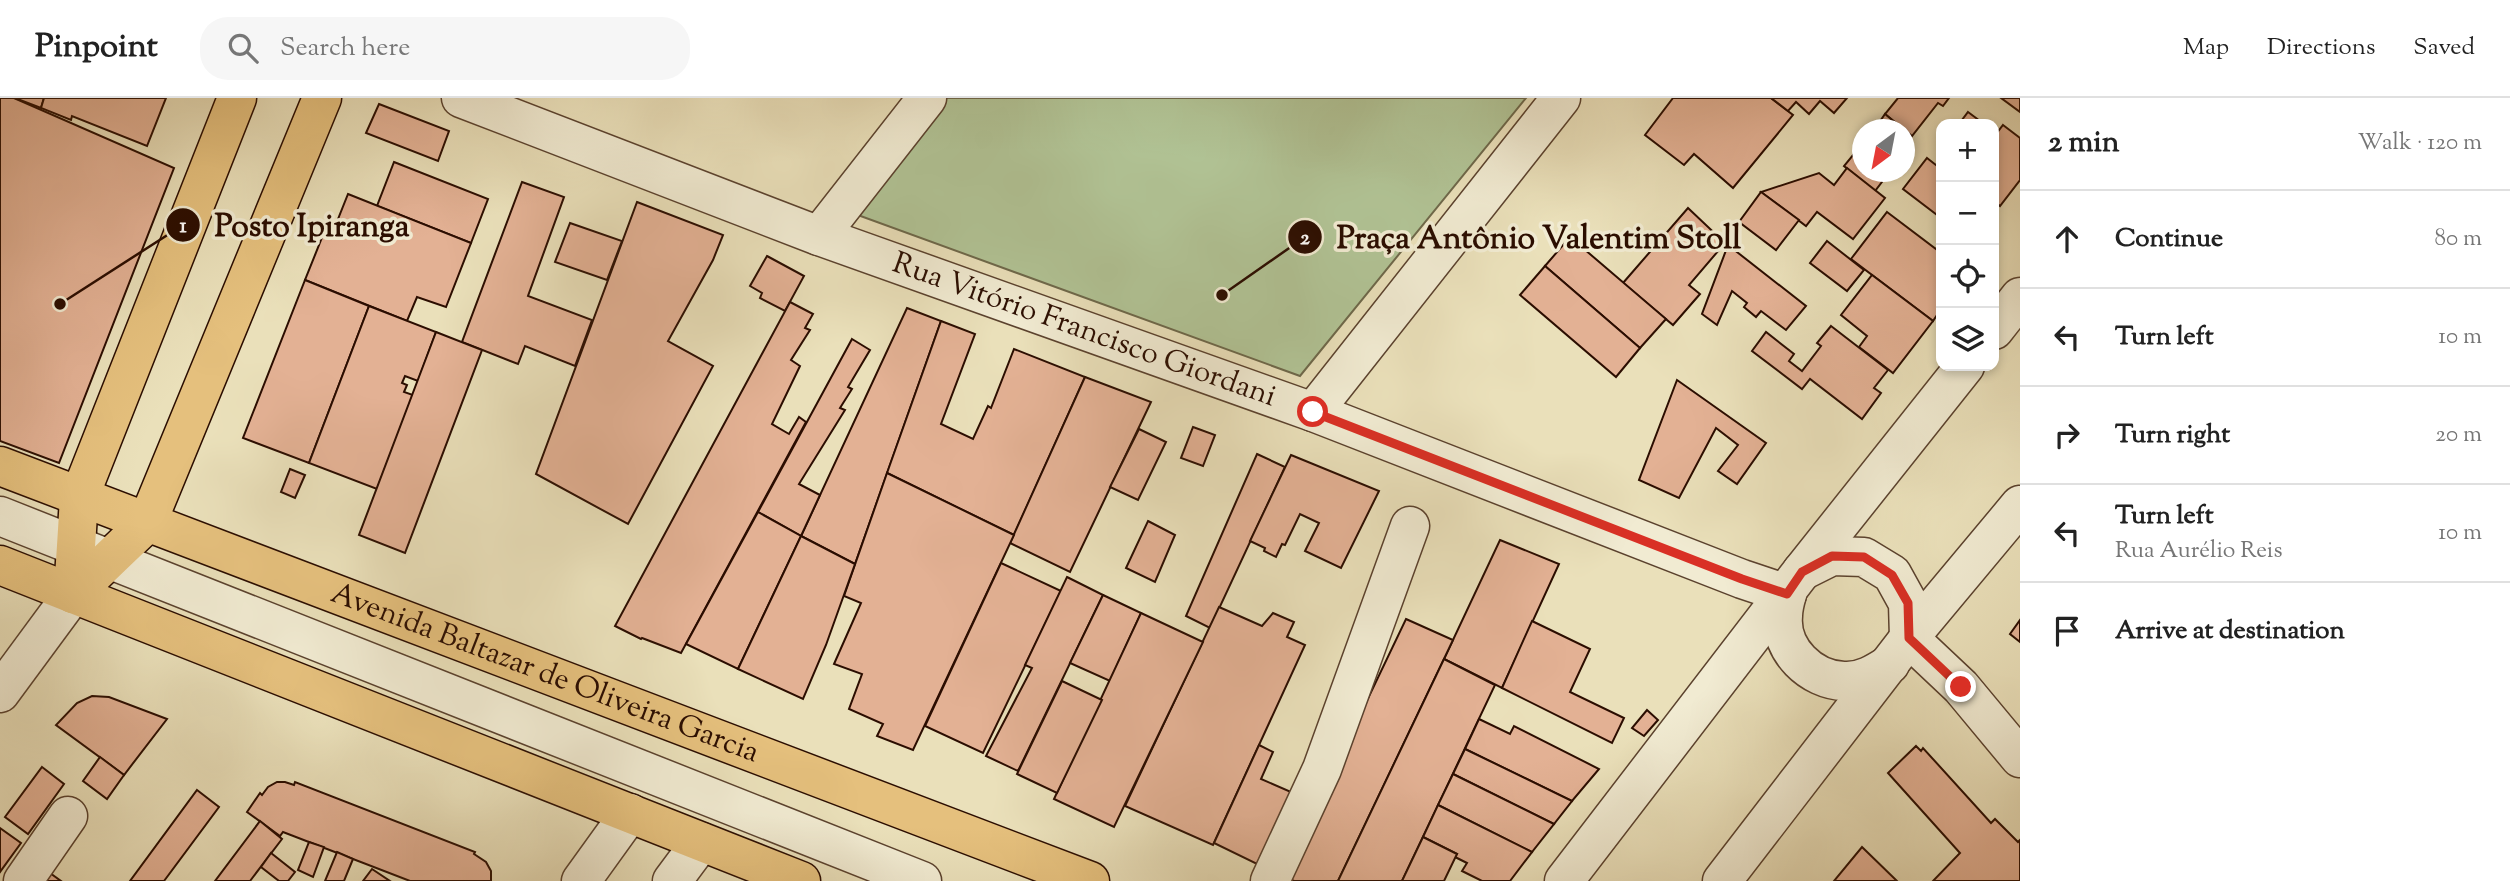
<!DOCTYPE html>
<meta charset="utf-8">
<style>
:root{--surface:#fff;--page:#f6f6f6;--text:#222;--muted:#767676;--line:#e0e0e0}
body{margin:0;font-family:"Sorts Mill Goudy",serif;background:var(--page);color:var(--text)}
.controls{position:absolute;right:21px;top:21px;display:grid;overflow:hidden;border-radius:14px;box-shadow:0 4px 10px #0003}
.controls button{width:63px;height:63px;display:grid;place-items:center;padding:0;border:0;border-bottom:2px solid var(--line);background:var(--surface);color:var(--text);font:35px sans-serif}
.compass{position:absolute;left:1852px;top:21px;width:63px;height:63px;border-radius:50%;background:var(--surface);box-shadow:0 4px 10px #0003;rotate:212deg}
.stop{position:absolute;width:21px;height:21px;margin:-16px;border:5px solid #d93025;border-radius:50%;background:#fff}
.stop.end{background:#d93025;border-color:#fff;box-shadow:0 2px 7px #0008}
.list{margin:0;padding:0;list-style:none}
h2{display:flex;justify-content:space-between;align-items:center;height:91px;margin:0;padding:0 28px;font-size:30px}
h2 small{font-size:23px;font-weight:400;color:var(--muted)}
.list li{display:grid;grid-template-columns:46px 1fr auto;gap:21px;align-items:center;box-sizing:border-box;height:98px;padding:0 28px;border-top:2px solid var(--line)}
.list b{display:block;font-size:26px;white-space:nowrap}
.list p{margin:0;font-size:23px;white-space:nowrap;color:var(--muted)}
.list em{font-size:23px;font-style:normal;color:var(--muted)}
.icon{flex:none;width:38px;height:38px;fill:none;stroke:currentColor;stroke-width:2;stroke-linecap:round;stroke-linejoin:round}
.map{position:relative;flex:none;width:2020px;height:783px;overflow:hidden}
header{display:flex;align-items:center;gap:42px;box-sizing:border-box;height:98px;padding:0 35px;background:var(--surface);border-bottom:2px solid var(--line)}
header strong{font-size:33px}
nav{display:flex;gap:38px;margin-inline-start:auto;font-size:24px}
.search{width:490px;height:63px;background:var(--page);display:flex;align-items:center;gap:18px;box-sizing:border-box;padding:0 24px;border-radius:28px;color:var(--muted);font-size:26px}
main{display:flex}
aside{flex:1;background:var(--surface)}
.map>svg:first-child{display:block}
</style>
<header>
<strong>Pinpoint</strong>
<div class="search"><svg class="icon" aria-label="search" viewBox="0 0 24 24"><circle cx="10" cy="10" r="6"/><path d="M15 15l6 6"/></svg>Search here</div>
<nav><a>Map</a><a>Directions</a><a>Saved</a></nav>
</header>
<main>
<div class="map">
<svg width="2020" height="783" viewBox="0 0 2020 783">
<rect width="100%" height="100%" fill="#eae0ba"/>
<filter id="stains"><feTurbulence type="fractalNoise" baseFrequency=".00286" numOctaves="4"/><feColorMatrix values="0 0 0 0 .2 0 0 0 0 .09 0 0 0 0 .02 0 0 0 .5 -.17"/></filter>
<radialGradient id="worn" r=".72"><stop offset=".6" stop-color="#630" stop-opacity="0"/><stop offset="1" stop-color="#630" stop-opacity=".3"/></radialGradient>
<polygon fill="#b1c395" stroke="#6e684a" stroke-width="2" points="947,0 1526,0 1300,278 855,116"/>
<g fill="#e3b194" stroke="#2b0d00" stroke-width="2">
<polygon points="0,0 14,0 174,70 59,365 0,343"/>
<polygon points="15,0 44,0 41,10"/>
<polygon points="44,0 166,0 147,48 72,18 71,22 41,10"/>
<polygon points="1673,0 1771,0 1793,17 1733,90 1694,56 1684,67 1645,37"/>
<polygon points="1771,0 1847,0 1834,15 1820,3 1809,16 1796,4 1788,13"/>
<polygon points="1898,0 1949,0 1943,8 1938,5 1912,38 1885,16"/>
<polygon points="2001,0 2020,0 2020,14"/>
<polygon points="379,6 449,33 438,63 366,35"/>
<polygon points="1968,14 1984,26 1959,26"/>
<polygon points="1885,16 1904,32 1874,32"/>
<polygon points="2003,27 2020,40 2020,82 2000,108 1994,103 1994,34 1996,36"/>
<polygon points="1904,32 1911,38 1904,46"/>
<polygon points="1862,46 1862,74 1885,74 1888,76 1875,93 1844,68"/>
<polygon points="1927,60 1941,71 1941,120 1903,91"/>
<polygon points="394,64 488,101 471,145 377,108"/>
<polygon points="1847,70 1885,100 1853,141 1817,114 1806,128 1761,94 1819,75 1834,87"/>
<polygon points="522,84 564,99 528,198 592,222 575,268 525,248 518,266 462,244"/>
<polygon points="1761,94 1799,122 1776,152 1739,124"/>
<polygon points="348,96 471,145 446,209 417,199 407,223 305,182 329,122 336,126"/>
<polygon points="637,104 723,137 713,162 668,243 713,268 628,426 536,376"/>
<polygon points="1688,110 1725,145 1689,187 1700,196 1673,227 1623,185"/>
<polygon points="1887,114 1936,151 1941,144 1941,211 1933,223 1851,161"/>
<polygon points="570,125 622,143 607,182 555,164"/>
<polygon points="1570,139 1666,221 1640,250 1545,168"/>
<polygon points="1827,143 1864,172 1847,193 1810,165"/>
<polygon points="1728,147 1806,208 1786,232 1761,213 1756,219 1744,209 1747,205 1732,193 1717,227 1702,216"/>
<polygon points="767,158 804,178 785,213 760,200 762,195 750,188"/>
<polygon points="1545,168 1640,250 1616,279 1520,197"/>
<polygon points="1872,177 1933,223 1893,275 1859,249 1867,238 1841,217"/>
<polygon points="305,182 369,208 309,365 243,340"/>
<polygon points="790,204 813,216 805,230 810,232 791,262 800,268 772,326 789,336 799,319 806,324 681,555 642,540 641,541 615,528"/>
<polygon points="369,208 436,234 418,283 405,278 402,285 407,287 404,294 413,297 377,391 309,365"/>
<polygon points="907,210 941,223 855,466 801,438"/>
<polygon points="941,223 975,236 941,326 973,341 988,308 991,310 1014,251 1085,279 1014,437 887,375"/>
<polygon points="1831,228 1888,272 1874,290 1881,295 1862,321 1810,281 1802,291 1752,253 1766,234 1794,256 1789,263 1802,273 1821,248 1817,245"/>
<polygon points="436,234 482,252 405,455 359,437"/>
<polygon points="852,241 870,252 848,289 852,291 840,310 845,312 799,386 820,397 801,438 758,414"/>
<polygon points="1085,279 1151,304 1070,474 1010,445"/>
<polygon points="1677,282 1766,345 1737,386 1718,373 1738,347 1716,330 1679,400 1639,382"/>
<polygon points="1193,329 1215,337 1203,368 1181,360"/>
<polygon points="1139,331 1166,344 1138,402 1110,389"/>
<polygon points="1257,356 1285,369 1210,530 1186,518"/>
<polygon points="1291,357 1379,393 1341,470 1305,453 1319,425 1300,416 1285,447 1282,446 1276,459 1264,453 1265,450 1250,443"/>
<polygon points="290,371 305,377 295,400 281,394"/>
<polygon points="887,375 1014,437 913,652 877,638 883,626 849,611 862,576 834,566 861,505 844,498"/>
<polygon points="758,414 801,438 738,571 686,546"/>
<polygon points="1148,423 1175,437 1155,484 1126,470"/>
<polygon points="801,438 855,466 826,547 803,601 738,571"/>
<polygon points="1500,442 1559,466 1502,590 1444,561"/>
<polygon points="1001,465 1061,493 983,655 925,628"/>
<polygon points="1067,479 1103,497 1018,673 986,658 1032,570 1025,567"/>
<polygon points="1103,497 1141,515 1110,583 1070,565"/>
<polygon points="1219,509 1262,528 1273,515 1294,524 1287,539 1305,547 1213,747 1125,708"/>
<polygon points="1141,515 1203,544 1114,729 1054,701"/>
<polygon points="1406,521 1453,542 1338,783 1294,783 1283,778"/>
<polygon points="2020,522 2020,544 2010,536"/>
<polygon points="1532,523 1590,551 1570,594 1624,620 1612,645 1502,590"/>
<polygon points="1444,561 1495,587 1402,783 1338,783"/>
<polygon points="1062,583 1102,602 1057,695 1017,676"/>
<polygon points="92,598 109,599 167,621 124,677 56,627 77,605"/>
<polygon points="1647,612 1658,622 1644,638 1632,630"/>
<polygon points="1479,621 1510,636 1514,628 1599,671 1572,703 1465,651"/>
<polygon points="1259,647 1273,654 1261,681 1291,694 1257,766 1214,745"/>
<polygon points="1916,648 1921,653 1923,650 1991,725 1995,721 2018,744 2020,742 2020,783 1933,783 1960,755 1888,675"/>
<polygon points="1465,651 1572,703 1554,726 1453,676"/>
<polygon points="100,659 124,677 107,701 83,683"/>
<polygon points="42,669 64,686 28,736 5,719"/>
<polygon points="1453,676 1554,726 1532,754 1438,707"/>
<polygon points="277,684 285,684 294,687 295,684 475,754 474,756 486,764 491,773 491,783 410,783 283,734 280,738 247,714 260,695 262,697 268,689"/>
<polygon points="197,692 219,709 164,783 130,783"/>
<polygon points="1438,707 1532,754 1510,783 1482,783 1462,773 1467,765 1455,759 1457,756 1423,739"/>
<polygon points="260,723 282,741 250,783 215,783"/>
<polygon points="0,730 21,745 0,774"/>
<polygon points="1423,739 1457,756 1444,783 1402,783"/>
<polygon points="309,744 324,749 313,779 298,772"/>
<polygon points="1862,749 1897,783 1834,783"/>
<polygon points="337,754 353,761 344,783 325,783"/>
<polygon points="271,755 295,774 288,783 279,783 261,769"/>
<polygon points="372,771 390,783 363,783"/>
<polygon points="50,775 61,783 43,783"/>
</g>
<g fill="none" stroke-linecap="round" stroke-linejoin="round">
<g stroke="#5b422e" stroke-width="41">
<g id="minor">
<path id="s1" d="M461,0L819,138L1313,314L1742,481L1787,496"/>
<polyline points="819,138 927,0"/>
<polyline points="1994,232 2020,199"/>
<polyline points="1313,314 1561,0"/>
<polyline points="0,418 922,783"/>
<polyline points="1802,473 1832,458 1864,459 1892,476 1908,505 1909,540"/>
<path d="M1787,496C1785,503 1783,510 1783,518C1780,552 1811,582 1844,583C1862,584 1876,575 1890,566"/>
<polyline points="1909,540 1961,589 2020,660"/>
<polyline points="0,595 73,496"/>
<polyline points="23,783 68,718"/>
<polyline points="581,783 630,715"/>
<polyline points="672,783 701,744"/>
<polyline points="1270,783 1322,671 1410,428"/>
<polyline points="1564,783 1802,473 1965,268"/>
<polyline points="1722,783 1909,540 2020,407"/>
</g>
</g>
<g stroke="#2b0d00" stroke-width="41">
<g id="major">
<path id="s2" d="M0,368L1090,783"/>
<polyline points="0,467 801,783"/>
<polyline points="73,496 147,425 322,0"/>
<polyline points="73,496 79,400 237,0"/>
</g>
</g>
<use href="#minor" stroke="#f1ebd2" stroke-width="38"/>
<use href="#major" stroke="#e5c07d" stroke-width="38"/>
</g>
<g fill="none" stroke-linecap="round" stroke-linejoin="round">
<polyline stroke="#d93025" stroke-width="9" points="1313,314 1742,481 1787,496 1802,474 1832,458 1864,459 1892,477 1908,505 1909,540 1961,589"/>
</g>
<g text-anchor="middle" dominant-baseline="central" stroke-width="7" stroke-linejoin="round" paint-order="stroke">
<g font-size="30" fill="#2b0d00" stroke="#f1ebd2">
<text stroke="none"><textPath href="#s1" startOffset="665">Rua Vitório Francisco Giordani</textPath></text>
<text stroke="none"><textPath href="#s2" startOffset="583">Avenida Baltazar de Oliveira Garcia</textPath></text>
</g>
</g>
<path fill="none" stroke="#2b0d00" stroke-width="2.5" d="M60 206L183 127M1222 197L1305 139"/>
<g fill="#2b0d00" stroke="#f1ebd2" stroke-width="2.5">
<circle cx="60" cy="206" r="7"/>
<circle cx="1222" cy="197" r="7"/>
<circle cx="183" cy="127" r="18"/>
<circle cx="1305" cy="139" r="18"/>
</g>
<g font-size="21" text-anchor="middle" font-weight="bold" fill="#fff">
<text x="183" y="134">1</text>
<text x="1305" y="146">2</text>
</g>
<g font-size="32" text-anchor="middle" font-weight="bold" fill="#2b0d00" stroke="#f1ebd2" stroke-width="7" stroke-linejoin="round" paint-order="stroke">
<text x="312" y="138">Posto Ipiranga</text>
<text x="1539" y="150">Praça Antônio Valentim Stoll</text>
</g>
<rect width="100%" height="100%" filter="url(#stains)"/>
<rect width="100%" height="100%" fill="url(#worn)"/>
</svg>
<div class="controls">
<button>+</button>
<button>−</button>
<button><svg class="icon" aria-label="locate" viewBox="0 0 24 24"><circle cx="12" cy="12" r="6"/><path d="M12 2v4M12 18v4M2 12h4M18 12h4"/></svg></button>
<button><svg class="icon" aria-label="layers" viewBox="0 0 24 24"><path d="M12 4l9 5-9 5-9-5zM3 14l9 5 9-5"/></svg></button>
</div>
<svg class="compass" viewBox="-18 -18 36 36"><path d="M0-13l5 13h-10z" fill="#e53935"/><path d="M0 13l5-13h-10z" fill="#767676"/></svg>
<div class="stop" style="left:1313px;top:314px"></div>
<div class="stop end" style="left:1961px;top:589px"></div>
</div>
<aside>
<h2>2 min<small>Walk · 120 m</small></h2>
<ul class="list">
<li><svg class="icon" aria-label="ahead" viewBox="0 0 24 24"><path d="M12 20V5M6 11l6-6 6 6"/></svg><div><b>Continue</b></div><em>80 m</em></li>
<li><svg class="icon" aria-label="left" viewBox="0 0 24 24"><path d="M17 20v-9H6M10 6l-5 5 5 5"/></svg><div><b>Turn left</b></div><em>10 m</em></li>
<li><svg class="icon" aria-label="right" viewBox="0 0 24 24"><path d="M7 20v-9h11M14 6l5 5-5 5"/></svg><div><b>Turn right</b></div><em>20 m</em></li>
<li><svg class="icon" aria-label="left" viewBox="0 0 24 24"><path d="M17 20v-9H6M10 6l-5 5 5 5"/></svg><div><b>Turn left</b><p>Rua Aurélio Reis</p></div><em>10 m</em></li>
<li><svg class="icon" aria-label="arrive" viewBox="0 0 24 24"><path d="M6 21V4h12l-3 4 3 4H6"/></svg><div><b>Arrive at destination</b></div></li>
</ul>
</aside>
</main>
